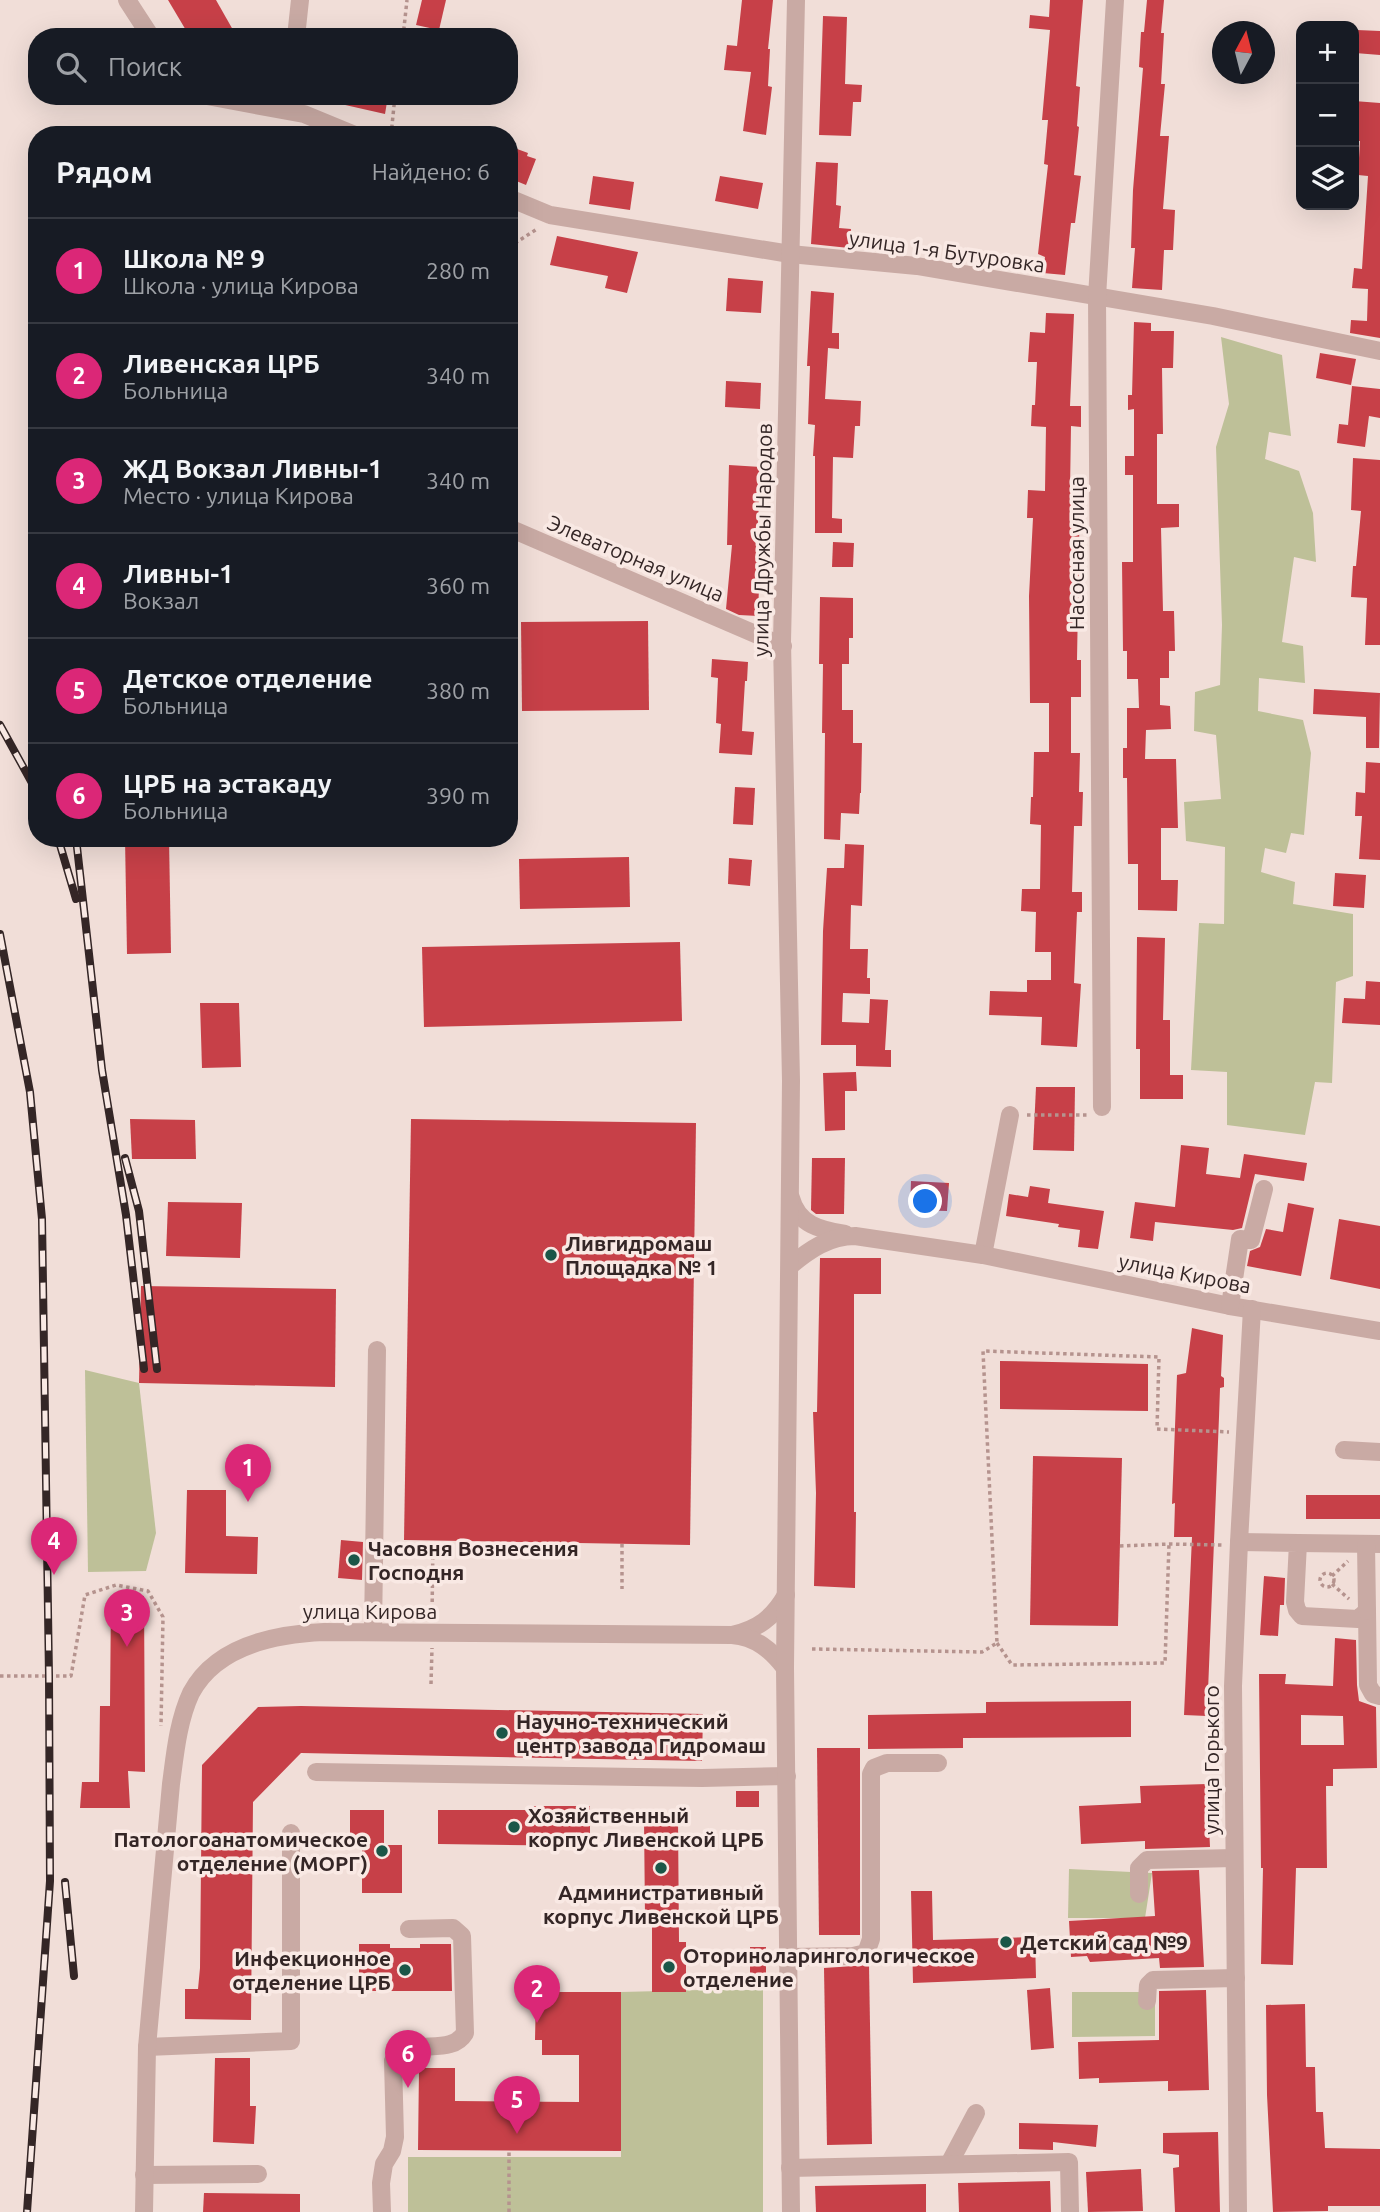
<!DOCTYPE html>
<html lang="ru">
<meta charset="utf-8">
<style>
:root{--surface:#171b24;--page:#242831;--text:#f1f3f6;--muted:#9ea1a6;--line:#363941;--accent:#db2777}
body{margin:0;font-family:Ubuntu,sans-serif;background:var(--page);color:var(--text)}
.controls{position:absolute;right:21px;top:21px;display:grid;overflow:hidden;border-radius:14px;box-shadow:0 7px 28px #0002}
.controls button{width:63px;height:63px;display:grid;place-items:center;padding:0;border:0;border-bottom:2px solid var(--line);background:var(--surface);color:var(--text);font:35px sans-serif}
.compass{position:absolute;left:1212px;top:21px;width:63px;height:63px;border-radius:50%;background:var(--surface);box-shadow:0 7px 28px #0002;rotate:7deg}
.you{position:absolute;left:926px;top:1202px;width:24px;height:24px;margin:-18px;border:5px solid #fff;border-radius:50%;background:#1a73e8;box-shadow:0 0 0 10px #1a73e833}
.badge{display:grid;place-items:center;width:46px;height:46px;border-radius:50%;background:var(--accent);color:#fff;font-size:23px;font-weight:700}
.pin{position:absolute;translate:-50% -58px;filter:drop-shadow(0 2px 4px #0008)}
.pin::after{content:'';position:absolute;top:37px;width:24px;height:21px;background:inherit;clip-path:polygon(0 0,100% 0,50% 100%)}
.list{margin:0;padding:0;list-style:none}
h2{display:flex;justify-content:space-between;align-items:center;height:91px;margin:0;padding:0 28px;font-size:30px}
h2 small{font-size:23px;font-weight:400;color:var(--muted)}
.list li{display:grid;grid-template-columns:46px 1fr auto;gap:21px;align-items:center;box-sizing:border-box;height:105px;padding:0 28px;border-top:2px solid var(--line)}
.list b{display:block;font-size:26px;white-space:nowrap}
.list p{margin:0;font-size:23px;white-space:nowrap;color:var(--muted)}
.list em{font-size:23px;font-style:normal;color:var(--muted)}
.icon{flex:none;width:38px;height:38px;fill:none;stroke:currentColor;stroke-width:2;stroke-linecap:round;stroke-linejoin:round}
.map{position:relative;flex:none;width:1380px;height:2212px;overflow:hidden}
.search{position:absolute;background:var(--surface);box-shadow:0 7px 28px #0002;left:28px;top:28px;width:490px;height:77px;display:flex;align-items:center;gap:18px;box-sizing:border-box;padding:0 24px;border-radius:28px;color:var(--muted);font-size:26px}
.panel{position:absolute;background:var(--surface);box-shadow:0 7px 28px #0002;left:28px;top:126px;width:490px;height:721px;border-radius:28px}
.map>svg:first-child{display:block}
</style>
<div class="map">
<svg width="1380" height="2212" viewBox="0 0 1380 2212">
<rect width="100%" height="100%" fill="#f1ded8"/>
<g fill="#bec098">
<polygon points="1221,337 1282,355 1291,436 1269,432 1265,459 1299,471 1313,513 1316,562 1294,557 1282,642 1303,646 1305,683 1259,678 1258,711 1303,720 1311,753 1304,835 1291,833 1286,853 1265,848 1261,872 1295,882 1293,904 1353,914 1353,976 1336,982 1332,1083 1315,1082 1305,1135 1227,1125 1227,1072 1191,1070 1199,923 1224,924 1225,847 1186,841 1184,802 1221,799 1216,735 1194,731 1195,692 1220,685 1222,625 1216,447 1229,404"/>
<polygon points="85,1370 139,1383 156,1533 146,1571 88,1572"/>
<polygon points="1069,1869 1152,1873 1145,1918 1068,1918"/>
<polygon points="701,1990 763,1990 763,2212 408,2212 408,2157 621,2157 621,1992"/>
<polygon points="1072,1992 1155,1992 1155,2036 1072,2037"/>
</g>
<g fill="#c74048" fill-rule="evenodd">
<polygon points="168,0 216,0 237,37 190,37"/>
<polygon points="422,0 446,0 439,30 416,25"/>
<polygon points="742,0 773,0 768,49 770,49 768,86 772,87 766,135 743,131 751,72 724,70 727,45 737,46"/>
<polygon points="1050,0 1083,0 1076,86 1080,87 1077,126 1079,127 1074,175 1081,176 1075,223 1071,223 1065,275 1043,273 1045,257 1038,254 1048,165 1044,164 1048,120 1042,120 1050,30 1029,28 1030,15 1049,17"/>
<polygon points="1147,0 1164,0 1161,33 1164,33 1161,84 1165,84 1160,136 1169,136 1163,209 1175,210 1173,250 1164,250 1162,290 1132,288 1135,248 1131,248 1133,190 1143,68 1139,67 1141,32 1144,32"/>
<polygon points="823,16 847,17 845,84 862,85 861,102 853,102 851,136 819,135"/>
<polygon points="1357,30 1380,31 1380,55 1355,53"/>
<polygon points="332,96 388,96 385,114 332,102"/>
<polygon points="1354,101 1380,103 1380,338 1350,333 1351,320 1367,321 1368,289 1352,288 1354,268 1362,269 1368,176 1358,175 1360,141 1355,141"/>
<polygon points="509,146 528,153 527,156 536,159 526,185 509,178"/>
<polygon points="816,162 838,163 836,205 841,206 839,228 851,229 849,248 811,244"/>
<polygon points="593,176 634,182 630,210 589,204"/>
<polygon points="720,176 763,183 758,209 715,201"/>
<polygon points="557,236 638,252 627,293 605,288 608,276 550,265"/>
<polygon points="728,278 763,281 761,313 726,311"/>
<polygon points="811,291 834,293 832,333 839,333 839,349 828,348 825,399 861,401 860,426 855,426 853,458 833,457 832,518 842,519 842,533 815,533 815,456 813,456 815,425 808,424 810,366 807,366"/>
<polygon points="1046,313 1074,314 1070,406 1081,406 1081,427 1071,426 1070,491 1080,492 1077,660 1081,660 1081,697 1071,697 1071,753 1080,753 1079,792 1083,792 1082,826 1074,826 1072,892 1082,892 1082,912 1077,912 1074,983 1081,984 1077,1047 1041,1045 1042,1017 989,1015 990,991 1027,992 1027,980 1051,980 1051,952 1035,952 1036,912 1021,911 1022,889 1040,889 1041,825 1030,824 1031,797 1033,797 1034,752 1049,752 1049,703 1030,703 1029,596 1033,518 1027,518 1028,490 1045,491 1046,427 1031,426 1032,405 1035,405 1037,362 1028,362 1030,332 1045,333"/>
<polygon points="1134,322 1151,323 1151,331 1174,331 1173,368 1162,368 1163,434 1157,434 1157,504 1179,504 1179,527 1161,528 1163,611 1174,611 1175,651 1169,651 1169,678 1160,678 1160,705 1170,706 1171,729 1146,730 1145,759 1176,759 1178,828 1161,828 1161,880 1178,880 1177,911 1138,910 1138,864 1128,864 1127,778 1123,778 1123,748 1127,748 1127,708 1139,708 1138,679 1127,679 1127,651 1123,651 1122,562 1133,562 1133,475 1125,475 1125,456 1134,456 1134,409 1128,410 1128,395 1132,395"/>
<polygon points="1320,353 1356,359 1351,385 1316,378"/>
<polygon points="726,381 761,383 760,409 725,407"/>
<polygon points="1352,386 1380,389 1380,418 1369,416 1365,447 1337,443 1339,424 1348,425"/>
<polygon points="1353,458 1380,460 1380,645 1365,645 1367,598 1351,597 1353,566 1356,566 1361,511 1351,510"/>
<polygon points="729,465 761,467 756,557 760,557 758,616 739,615 726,609 732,545 727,545"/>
<polygon points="833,542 854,543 853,567 832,567"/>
<polygon points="820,597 853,598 853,638 849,638 849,664 842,664 842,710 853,710 853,743 862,743 861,793 860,793 859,814 841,813 840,840 824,839 825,733 822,733 823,664 819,664"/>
<polygon points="648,621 649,710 522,711 521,622"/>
<polygon points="712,659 748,662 747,681 745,681 742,731 754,732 752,755 719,753 721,724 716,723 718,678 711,677"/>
<polygon points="1314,689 1380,693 1379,748 1366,748 1366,717 1313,714"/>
<polygon points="1366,762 1380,763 1380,860 1359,859 1362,816 1355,816 1356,792 1365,793"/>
<polygon points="735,787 755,788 753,825 733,824"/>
<polygon points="125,838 169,838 171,953 127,954"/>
<polygon points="845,844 864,845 862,906 851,905 850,949 868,949 867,978 870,978 870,994 843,993 842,1022 869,1023 870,999 888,1000 885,1050 891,1050 891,1067 856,1066 856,1045 821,1045 823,931 827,868 844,868"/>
<polygon points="629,857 630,907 520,909 519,859"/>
<polygon points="729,858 752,860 750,886 728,884"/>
<polygon points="1335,873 1366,875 1364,908 1333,906"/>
<polygon points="1137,937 1165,938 1163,1020 1170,1020 1170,1075 1183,1075 1183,1099 1140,1099 1140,1049 1136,1049"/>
<polygon points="680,942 682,1021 424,1027 422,947"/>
<polygon points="1366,981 1380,982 1380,1025 1342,1023 1344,998 1365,999"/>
<polygon points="200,1003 239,1003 241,1067 202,1068"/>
<polygon points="856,1072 857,1091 845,1091 845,1130 825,1131 823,1073"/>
<polygon points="1036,1087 1075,1087 1074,1151 1033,1150"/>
<polygon points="130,1119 195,1120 196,1159 132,1159"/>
<polygon points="411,1119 696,1123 690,1545 404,1540"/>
<polygon points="1181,1145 1209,1148 1206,1174 1240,1178 1244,1154 1307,1163 1304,1181 1255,1174 1242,1228 1233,1230 1155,1222 1153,1241 1130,1238 1135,1202 1175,1207"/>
<polygon points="812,1158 845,1158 844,1214 816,1214 811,1210"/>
<polygon points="911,1181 949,1183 947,1211 910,1210"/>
<polygon points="1030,1186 1050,1189 1048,1203 1104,1211 1098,1249 1078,1247 1080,1230 1058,1227 1059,1224 1006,1216 1009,1194 1028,1197"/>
<polygon points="168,1202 242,1203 240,1258 166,1256"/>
<polygon points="1288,1203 1314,1208 1301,1276 1247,1266 1250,1251 1260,1247 1266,1229 1283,1232"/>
<polygon points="1339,1219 1380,1226 1380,1289 1330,1279"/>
<polygon points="820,1258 881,1258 881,1294 854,1294 854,1512 856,1512 855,1588 814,1586 816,1493 813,1412 817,1412"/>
<polygon points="141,1286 336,1289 335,1387 139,1383"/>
<polygon points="1192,1328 1223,1335 1221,1376 1224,1378 1224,1387 1220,1388 1219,1417 1207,1716 1184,1715 1192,1537 1174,1537 1175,1503 1172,1504 1177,1375 1186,1373"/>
<polygon points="1000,1361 1148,1364 1148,1411 1000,1409"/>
<polygon points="1033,1456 1122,1458 1118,1626 1030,1625"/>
<polygon points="187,1490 226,1490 226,1536 258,1537 257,1574 185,1573"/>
<rect x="1306" y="1495" width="74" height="24"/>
<polygon points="341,1540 363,1542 362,1580 338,1578"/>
<polygon points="1264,1576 1285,1578 1284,1605 1280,1605 1278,1636 1260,1635"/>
<polygon points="111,1596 144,1596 145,1772 128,1771 130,1808 80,1808 82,1782 99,1782 100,1706 110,1706"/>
<path d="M1335,1638L1356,1640L1357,1685L1359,1701L1376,1707L1377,1768L1333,1769V1786H1326L1327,1868H1296L1293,1965L1261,1964L1263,1868H1261L1259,1674H1286L1285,1684L1333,1686ZM1301,1715L1343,1716L1344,1745H1301Z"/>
<polygon points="1131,1701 1131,1737 963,1738 963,1748 868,1749 868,1715 986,1713 986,1702"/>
<polygon points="301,1706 703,1714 702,1761 301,1753 253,1802 251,2020 185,2019 185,1989 198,1989 200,1968 202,1765 258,1707"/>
<polygon points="817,1748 860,1748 860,1935 819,1935"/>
<polygon points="1207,1784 1210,1847 1145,1849 1145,1841 1081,1844 1079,1806 1141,1803 1140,1786"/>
<rect x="736" y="1791" width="23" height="16"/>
<polygon points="532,1806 590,1806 590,1846 438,1844 438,1810 532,1810"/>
<polygon points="350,1810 384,1810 384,1845 402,1845 402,1893 362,1893 362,1847 350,1847"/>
<polygon points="644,1819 678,1819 679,1942 686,1942 686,1992 652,1992 652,1917 645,1917"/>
<polygon points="1199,1870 1204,1967 1160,1968 1159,1958 1090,1962 1087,1956 1071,1957 1069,1921 1155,1916 1152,1871"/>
<polygon points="911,1891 932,1891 933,1940 1035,1937 1036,1978 913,1983"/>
<polygon points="359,1944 390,1944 390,1948 420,1948 420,1944 451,1944 452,1991 359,1991"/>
<rect x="750" y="1947" width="16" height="40"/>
<polygon points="869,1965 872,2144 827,2145 824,1968"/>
<polygon points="1050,1988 1054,2048 1031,2050 1027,1990"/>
<polygon points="1206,1990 1209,2090 1168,2091 1168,2081 1099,2083 1099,2078 1079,2079 1078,2042 1159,2040 1159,1991"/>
<polygon points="536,1992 621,1992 621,2151 418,2150 419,2068 455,2068 455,2101 579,2102 579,2055 542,2055 542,2040 535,2040"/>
<polygon points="1305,2004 1306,2067 1315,2067 1316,2112 1323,2112 1325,2148 1380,2149 1380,2206 1328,2206 1328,2211 1273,2212 1267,2095 1266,2005"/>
<polygon points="215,2058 250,2058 250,2106 256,2106 254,2144 213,2142"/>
<polygon points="1019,2123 1098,2125 1096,2147 1053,2142 1053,2150 1019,2149"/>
<polygon points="1218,2132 1220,2212 1175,2212 1173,2168 1179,2167 1179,2155 1163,2153 1163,2133"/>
<polygon points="1141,2169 1143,2211 1088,2212 1086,2172"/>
<polygon points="1050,2181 1051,2212 959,2212 958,2183"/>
<polygon points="926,2184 926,2212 816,2212 815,2186"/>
<polygon points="204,2193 300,2194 300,2212 203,2212"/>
</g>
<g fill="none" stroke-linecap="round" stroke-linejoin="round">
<g stroke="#b5938e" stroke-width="3.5" stroke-dasharray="3.5 3.5" stroke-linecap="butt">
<polyline points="403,37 407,0"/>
<polyline points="391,135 395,96"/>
<polyline points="509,247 537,229"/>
<polyline points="1027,1115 1089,1115"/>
<polyline points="622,1544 622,1589"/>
<polyline points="1120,1546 1169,1544 1223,1545"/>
<circle cx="1327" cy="1580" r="7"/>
<polyline points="1332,1576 1348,1561"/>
<polyline points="1332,1584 1349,1599"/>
<polyline points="432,1616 433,1541"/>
<polyline points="997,1643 1012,1665 1165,1663 1169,1544"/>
<polyline points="812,1649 982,1652 997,1643 983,1351 1159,1357 1157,1429 1229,1432"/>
<polyline points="0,1676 71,1676 85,1595 116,1585 148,1591 163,1617 161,1726"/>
<polyline points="431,1684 432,1648"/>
<polyline points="509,2212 509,2151"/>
</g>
<g stroke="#c9aaa4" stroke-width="18">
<polyline points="127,0 151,37"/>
<polyline points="296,37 300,0"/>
<polyline points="207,96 304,114 355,135"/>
<polyline points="509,198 550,215 790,254 917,266 1213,316 1380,351"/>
<polyline points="509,528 783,646"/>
<polyline points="1102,1107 1097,297 1115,0"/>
<path d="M791,1198C798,1225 821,1230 845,1234"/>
<polyline points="983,1255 1010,1115"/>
<path d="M790,1266C809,1250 829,1236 855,1236L983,1255L1230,1306L1380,1331"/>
<polyline points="1230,1306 1240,1239 1251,1240 1264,1189"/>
<polyline points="1344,1450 1380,1452"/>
<polyline points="1239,1542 1298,1543 1295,1602 1297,1610 1302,1616 1358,1619 1367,1611 1368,1685 1373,1694 1380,1696"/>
<polyline points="1298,1543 1380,1544"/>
<polyline points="1366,1544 1367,1611"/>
<polyline points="373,1632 377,1350"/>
<path d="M732,1635C758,1629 773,1618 786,1595"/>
<polyline points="316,1772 702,1778 787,1776"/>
<polyline points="1139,1894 1139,1868 1147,1860 1234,1858"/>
<polyline points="789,1957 853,1956 866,1953 871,1939 871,1774 874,1768 887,1763 938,1763"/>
<polyline points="1147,2001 1148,1985 1153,1980 1236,1978"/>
<polyline points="147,2047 291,2041 291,1833"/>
<polyline points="949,2164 976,2113"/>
<polyline points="790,2168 1069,2162 1070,2212"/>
<polyline points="144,2175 258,2174"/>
<path d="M144,2212L147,2047L171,1784C175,1754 178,1721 191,1693C216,1646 276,1634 324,1632L732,1635C756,1637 771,1650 785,1668"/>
<path d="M382,2212L381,2183L384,2164L392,2151L395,2137L393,2061C409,2035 450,2058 465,2033L462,1936L453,1928L409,1929"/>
<polyline points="791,2212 785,1668 791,1081 782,642 796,0"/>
<polyline points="1238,2212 1233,1686 1239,1542 1252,1309"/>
</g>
<g stroke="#342626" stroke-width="8">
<g id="rail">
<polyline points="0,725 37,792"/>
<polyline points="58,838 76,899"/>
<polyline points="76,838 102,1070 126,1215 144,1369"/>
<polyline points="0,934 30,1092 42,1219 49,1676 50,1881 27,2212"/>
<polyline points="125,1158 139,1211 157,1369"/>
<polyline points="65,1882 74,1976"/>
</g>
</g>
<use href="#rail" stroke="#f9e9e4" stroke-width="5" stroke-dasharray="16" stroke-linecap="butt"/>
</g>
<g fill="#1b5648" stroke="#f9e9e4" stroke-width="2.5">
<circle cx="551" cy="1255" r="7"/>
<circle cx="354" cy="1560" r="7"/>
<circle cx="502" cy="1733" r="7"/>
<circle cx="514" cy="1827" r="7"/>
<circle cx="382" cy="1851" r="7"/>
<circle cx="661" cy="1868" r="7"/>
<circle cx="1006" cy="1942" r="7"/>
<circle cx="669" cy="1967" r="7"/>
<circle cx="405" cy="1970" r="7"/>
</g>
<g text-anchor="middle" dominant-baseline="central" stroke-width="7" stroke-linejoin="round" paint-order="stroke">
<g font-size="21" fill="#342626" stroke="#f9e9e4">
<text transform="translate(947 251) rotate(8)">улица 1-я Бутуровка</text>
<text transform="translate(762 540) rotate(-89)">улица Дружбы Народов</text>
<text transform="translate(1076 553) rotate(-90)">Насосная улица</text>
<text transform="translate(636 558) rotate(23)">Элеваторная улица</text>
<text transform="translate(1185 1273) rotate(11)">улица Кирова</text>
<text x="370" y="1611">улица Кирова</text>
<text transform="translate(1211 1760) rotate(-90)">улица Горького</text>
</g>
<g font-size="21" font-weight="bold" fill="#342626" stroke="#f9e9e4" text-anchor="start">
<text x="565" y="1243">Ливгидромаш<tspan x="565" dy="24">Площадка № 1</tspan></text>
<text x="368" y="1548">Часовня Вознесения<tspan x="368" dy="24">Господня</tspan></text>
<text x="516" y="1721">Научно-технический<tspan x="516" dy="24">центр завода Гидромаш</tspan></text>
<text x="528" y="1815">Хозяйственный<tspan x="528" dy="24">корпус Ливенской ЦРБ</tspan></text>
<text x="368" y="1839" text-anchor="end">Патологоанатомическое<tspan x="368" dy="24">отделение (МОРГ)</tspan></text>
<text x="661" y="1892" text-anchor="middle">Административный<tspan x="661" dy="24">корпус Ливенской ЦРБ</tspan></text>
<text x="1020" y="1942">Детский сад №9</text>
<text x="683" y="1955">Оториноларингологическое<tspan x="683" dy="24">отделение</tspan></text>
<text x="391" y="1958" text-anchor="end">Инфекционное<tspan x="391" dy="24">отделение ЦРБ</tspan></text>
</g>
</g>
</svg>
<div class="controls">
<button>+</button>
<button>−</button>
<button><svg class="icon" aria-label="layers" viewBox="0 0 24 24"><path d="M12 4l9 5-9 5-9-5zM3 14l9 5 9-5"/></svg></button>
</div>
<svg class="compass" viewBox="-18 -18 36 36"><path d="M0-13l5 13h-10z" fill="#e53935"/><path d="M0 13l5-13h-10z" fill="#9ea1a6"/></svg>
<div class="you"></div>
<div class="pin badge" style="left:248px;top:1502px">1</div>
<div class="pin badge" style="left:537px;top:2023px">2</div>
<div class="pin badge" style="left:127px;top:1647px">3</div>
<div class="pin badge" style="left:54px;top:1575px">4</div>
<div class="pin badge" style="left:517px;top:2134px">5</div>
<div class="pin badge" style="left:408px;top:2088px">6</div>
<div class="search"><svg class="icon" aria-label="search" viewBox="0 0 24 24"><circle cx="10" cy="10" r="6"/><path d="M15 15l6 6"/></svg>Поиск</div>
<section class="panel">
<h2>Рядом<small>Найдено: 6</small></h2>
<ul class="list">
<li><span class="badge">1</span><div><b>Школа № 9</b><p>Школа · улица Кирова</p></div><em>280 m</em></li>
<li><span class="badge">2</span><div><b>Ливенская ЦРБ</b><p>Больница</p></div><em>340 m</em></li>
<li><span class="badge">3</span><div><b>ЖД Вокзал Ливны-1</b><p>Место · улица Кирова</p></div><em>340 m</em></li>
<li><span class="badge">4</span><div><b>Ливны-1</b><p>Вокзал</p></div><em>360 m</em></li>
<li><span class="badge">5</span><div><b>Детское отделение</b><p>Больница</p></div><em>380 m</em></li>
<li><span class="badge">6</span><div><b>ЦРБ на эстакаду</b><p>Больница</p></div><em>390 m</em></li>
</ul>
</section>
</div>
